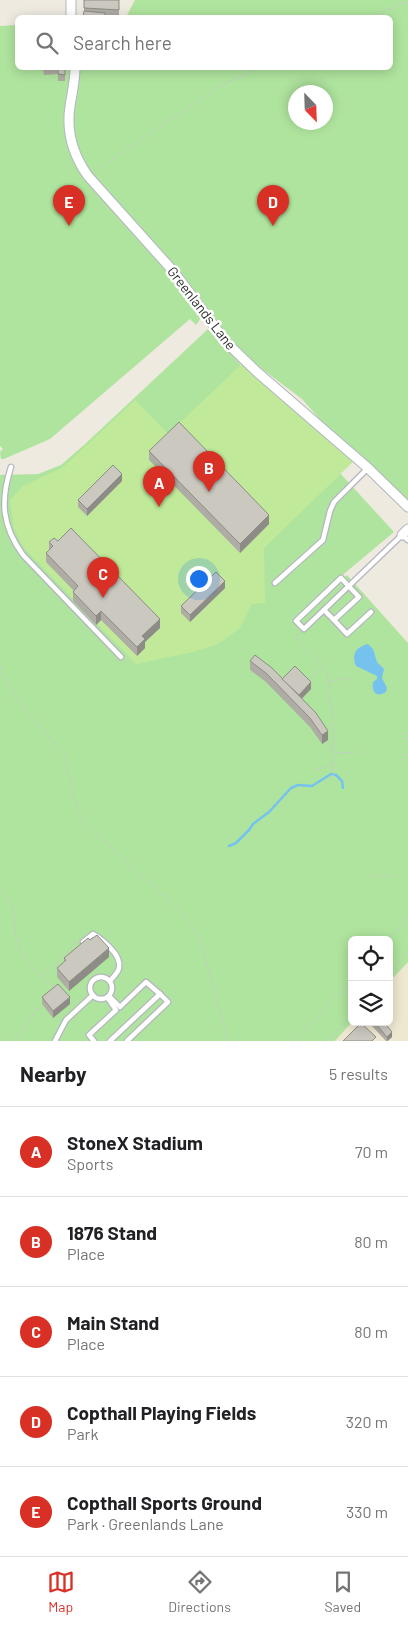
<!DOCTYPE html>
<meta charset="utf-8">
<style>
:root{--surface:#fff;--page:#f2f2f2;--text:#202124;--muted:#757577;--line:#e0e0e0;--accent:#d93025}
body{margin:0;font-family:Barlow,sans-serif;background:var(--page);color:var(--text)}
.controls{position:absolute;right:15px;bottom:15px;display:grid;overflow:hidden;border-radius:8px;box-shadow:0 2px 12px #0003}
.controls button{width:45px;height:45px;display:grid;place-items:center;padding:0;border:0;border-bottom:1px solid var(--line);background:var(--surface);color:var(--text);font:25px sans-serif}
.compass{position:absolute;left:288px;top:85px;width:45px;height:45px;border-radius:50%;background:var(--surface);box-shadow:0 2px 12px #0003;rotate:157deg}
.you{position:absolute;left:198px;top:578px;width:18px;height:18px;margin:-12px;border:4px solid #fff;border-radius:50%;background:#1a73e8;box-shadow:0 0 0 8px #1a73e833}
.badge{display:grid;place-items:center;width:32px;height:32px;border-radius:50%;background:var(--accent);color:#fff;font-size:16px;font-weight:700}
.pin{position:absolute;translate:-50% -41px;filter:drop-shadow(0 1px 2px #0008)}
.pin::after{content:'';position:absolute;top:26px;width:18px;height:15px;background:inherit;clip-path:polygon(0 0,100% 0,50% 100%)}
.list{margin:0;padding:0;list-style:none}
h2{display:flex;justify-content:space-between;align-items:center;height:65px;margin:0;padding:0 20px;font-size:21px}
h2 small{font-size:16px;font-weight:400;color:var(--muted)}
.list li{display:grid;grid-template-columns:32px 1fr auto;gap:15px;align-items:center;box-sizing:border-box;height:90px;padding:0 20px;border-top:1px solid var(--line)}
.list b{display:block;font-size:19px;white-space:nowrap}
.list p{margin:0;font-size:16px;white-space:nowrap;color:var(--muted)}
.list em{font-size:16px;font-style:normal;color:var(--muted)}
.icon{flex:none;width:28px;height:28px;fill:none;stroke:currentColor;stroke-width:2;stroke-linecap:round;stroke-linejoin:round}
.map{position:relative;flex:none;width:408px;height:1041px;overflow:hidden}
.search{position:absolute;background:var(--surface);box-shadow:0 2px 12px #0003;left:15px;right:15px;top:15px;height:55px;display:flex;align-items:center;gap:12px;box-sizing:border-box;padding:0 18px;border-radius:8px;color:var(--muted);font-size:19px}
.sheet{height:515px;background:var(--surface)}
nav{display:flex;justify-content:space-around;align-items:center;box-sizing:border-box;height:70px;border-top:1px solid var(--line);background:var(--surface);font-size:14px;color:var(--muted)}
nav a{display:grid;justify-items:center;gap:2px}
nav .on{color:var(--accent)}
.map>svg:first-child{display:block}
</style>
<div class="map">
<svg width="408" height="1041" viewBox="0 0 408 1041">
<rect width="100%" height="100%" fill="#eeeae0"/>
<polygon fill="#efe8d1" points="408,962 408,1041 335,1041 352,1022 389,1022 389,982"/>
<g fill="#afe49e" fill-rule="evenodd">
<path d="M135,0H408V503L345,448L302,399L226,342L208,319L201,318L196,325L190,319L50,439L4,459H1L0,452L3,449L0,446V26L17,25L18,68H70L69,124L71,68H390V18L126,17ZM296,92H326V122H296Z"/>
<polygon points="208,329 394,532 345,573 305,610 347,575 408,643 408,962 389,982 389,940 352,940 352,1022 335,1041 0,1041 0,475 38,474 61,465 84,445"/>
</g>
<polygon fill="#c0ea9a" points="243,363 354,461 264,548 265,603 252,604 239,629 218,644 193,652 136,664 24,548 14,529 10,500 23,486 62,468 135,400 168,434"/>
<path fill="#76c2ee" d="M368,644L373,649L377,662L384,669L382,678L387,688L386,692C377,698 371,692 373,682L377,679V676L356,666C351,653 357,647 368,644Z"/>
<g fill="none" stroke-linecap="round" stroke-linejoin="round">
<polyline stroke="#76c2ee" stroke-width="2.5" points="229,846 236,843 249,830 253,824 269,812 291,788 298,785 312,786 331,774 336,775 342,781 343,788"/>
<g stroke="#b4b5c0" stroke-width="7">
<g id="lane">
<path d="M11,467C0,501 2,526 23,555L121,657"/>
<polyline points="275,583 323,540 330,511 334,502 368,468"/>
<polyline points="324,610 334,620"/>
<polyline points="371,612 347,634 334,620 359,597 341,578 296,621 304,629 402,535 408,540"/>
<path d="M83,942L93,934C103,940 122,955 119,968C118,973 113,977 110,981"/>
<circle cx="101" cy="988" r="11"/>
<polyline points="109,996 120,1007 146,982 160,994 110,1041"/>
<polyline points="55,1041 66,1020 93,995"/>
<polyline points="94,1041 89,1035 116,1010 109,1000"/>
<polyline points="127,1041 168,1002 160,994"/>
</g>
</g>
<g stroke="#b4b5c0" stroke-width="11">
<g id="street">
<polyline points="71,0 71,18"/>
<path d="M75,68C75,81 72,93 70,106C66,132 73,155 88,176L174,272L226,342L257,372L368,468L408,507"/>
<polyline points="402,535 408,529"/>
</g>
</g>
<g stroke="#c8c8c8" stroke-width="1" stroke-dasharray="4 2.5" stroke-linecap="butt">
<polyline points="370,18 402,3 408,3"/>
<polyline points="94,172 218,87 258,68"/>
<polyline points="299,633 295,637 326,668 334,731 333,777"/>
<polyline points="0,666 15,696 65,757 76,807 89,827 175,906 188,919 200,938 228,1041"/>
<polyline points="308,680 324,666"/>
<polyline points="329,681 353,678"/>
<polyline points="408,732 405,735 408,741"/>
<polyline points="327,741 334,753"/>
<polyline points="335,753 361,752"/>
<polyline points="402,762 408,753"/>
<polyline points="317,769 333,765"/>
<polyline points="372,876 398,876"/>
<path d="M0,891C5,898 12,905 14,914C15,921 14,927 15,934C20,957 36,973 54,987"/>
<polyline points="388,940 408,918"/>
<polyline points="389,973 408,952"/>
<polyline points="42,976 77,942"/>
<polyline points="11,1041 24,1031 39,1006"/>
<polyline points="293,1041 305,1030 352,980"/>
<polyline points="327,1041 352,1014"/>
</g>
<use href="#lane" stroke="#fff" stroke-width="4.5"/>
<use href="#street" stroke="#fff" stroke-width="9"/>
</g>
<g fill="#aeaca4">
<polygon points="84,0 119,0 119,17 105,16 105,17 84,11"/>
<polygon points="43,68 65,68 65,81 58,81 58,74 44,75"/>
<polygon points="149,451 269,524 240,553 149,460"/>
<polygon points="122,481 87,516 78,507 78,500"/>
<polygon points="58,541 160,628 145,642 145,648 137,656 101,620 96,625 73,601 73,592 74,591 46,562 46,553 49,550 49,542"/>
<polygon points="225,588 190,622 181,613 181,606"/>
<polygon points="250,661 282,679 311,689 302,699 328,740 322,744 310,727 266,682 250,670"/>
<polygon points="109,957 69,991 57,977 57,968 64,962 64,958"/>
<polygon points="42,997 70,1004 53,1018 42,1004"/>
<polygon points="372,1022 384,1022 392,1037 388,1041 386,1041 372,1026"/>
</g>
<g fill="#8d8c86">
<polygon points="122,474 122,481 87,516 87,509"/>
<polygon points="269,515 269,524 240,553 240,544"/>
<polygon points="225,581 225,588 190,622 190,615"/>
<polygon points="101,611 101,620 96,625 96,616"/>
<polygon points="160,619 160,628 145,642 145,648 137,656 137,647 142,636"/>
<polygon points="311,682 311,689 297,703 297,696"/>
<polygon points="328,731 328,740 322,744 322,735"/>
<polygon points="109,948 109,957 69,991 69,982"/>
<polygon points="70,997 70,1004 53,1018 53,1011"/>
<polygon points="392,1032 392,1037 387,1041 387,1037"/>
</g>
<g fill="#cac8bf" stroke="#8d8c86">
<polygon points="84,0 119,0 119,10 84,8"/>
<polygon points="84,11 105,13 105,18 83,18"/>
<polygon points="58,68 65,68 65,75 58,74"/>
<polygon points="179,422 269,515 240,544 149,451"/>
<polygon points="113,465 122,474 87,509 78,500"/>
<polygon points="71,528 160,619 142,636 145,639 137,647 101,611 96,616 73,592 78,586 46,553 53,546 49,542 54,538 58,541"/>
<polygon points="216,572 225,581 190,615 181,606"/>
<polygon points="255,655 272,668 316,713 328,731 322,735 310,718 266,673 250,661"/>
<polygon points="295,666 311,682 299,695 282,679"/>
<polygon points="97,935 109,948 69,982 57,968 66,960 64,958 88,938 90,940"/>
<polygon points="58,984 70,997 53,1011 42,997"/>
<polygon points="374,1022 384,1022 392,1032 387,1037"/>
<polygon points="361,1023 376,1037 372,1041 343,1041"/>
</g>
<g text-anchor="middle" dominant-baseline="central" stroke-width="5" stroke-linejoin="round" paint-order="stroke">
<g font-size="14" fill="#2d2d2d" stroke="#fff">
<text transform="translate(202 308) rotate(52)">Greenlands Lane</text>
</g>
</g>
</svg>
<div class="controls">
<button><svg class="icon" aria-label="locate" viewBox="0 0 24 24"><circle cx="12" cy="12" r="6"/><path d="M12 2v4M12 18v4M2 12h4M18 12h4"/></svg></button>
<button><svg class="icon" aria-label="layers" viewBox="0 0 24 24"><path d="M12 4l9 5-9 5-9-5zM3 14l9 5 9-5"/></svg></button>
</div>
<svg class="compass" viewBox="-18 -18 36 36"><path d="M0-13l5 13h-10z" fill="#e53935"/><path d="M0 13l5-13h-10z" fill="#757577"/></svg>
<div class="you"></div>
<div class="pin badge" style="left:159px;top:507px">A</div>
<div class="pin badge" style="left:209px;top:492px">B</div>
<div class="pin badge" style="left:103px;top:598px">C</div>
<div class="pin badge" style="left:273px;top:226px">D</div>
<div class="pin badge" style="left:69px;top:226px">E</div>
<div class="search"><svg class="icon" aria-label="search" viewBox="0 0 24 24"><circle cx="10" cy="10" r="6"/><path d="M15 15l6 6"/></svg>Search here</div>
</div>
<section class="sheet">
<h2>Nearby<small>5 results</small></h2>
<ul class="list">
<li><span class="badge">A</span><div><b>StoneX Stadium</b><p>Sports</p></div><em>70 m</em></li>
<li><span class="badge">B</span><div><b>1876 Stand</b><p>Place</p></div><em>80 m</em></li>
<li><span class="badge">C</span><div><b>Main Stand</b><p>Place</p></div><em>80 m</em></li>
<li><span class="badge">D</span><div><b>Copthall Playing Fields</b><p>Park</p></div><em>320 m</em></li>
<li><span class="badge">E</span><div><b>Copthall Sports Ground</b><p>Park · Greenlands Lane</p></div><em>330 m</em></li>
</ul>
</section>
<nav>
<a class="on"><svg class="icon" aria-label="map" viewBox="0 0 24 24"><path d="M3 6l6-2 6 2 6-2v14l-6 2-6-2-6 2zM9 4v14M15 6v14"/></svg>Map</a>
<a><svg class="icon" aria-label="directions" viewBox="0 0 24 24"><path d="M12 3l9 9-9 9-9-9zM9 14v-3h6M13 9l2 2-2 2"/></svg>Directions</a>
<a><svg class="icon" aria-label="saved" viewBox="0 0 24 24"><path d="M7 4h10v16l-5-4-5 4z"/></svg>Saved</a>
</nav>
